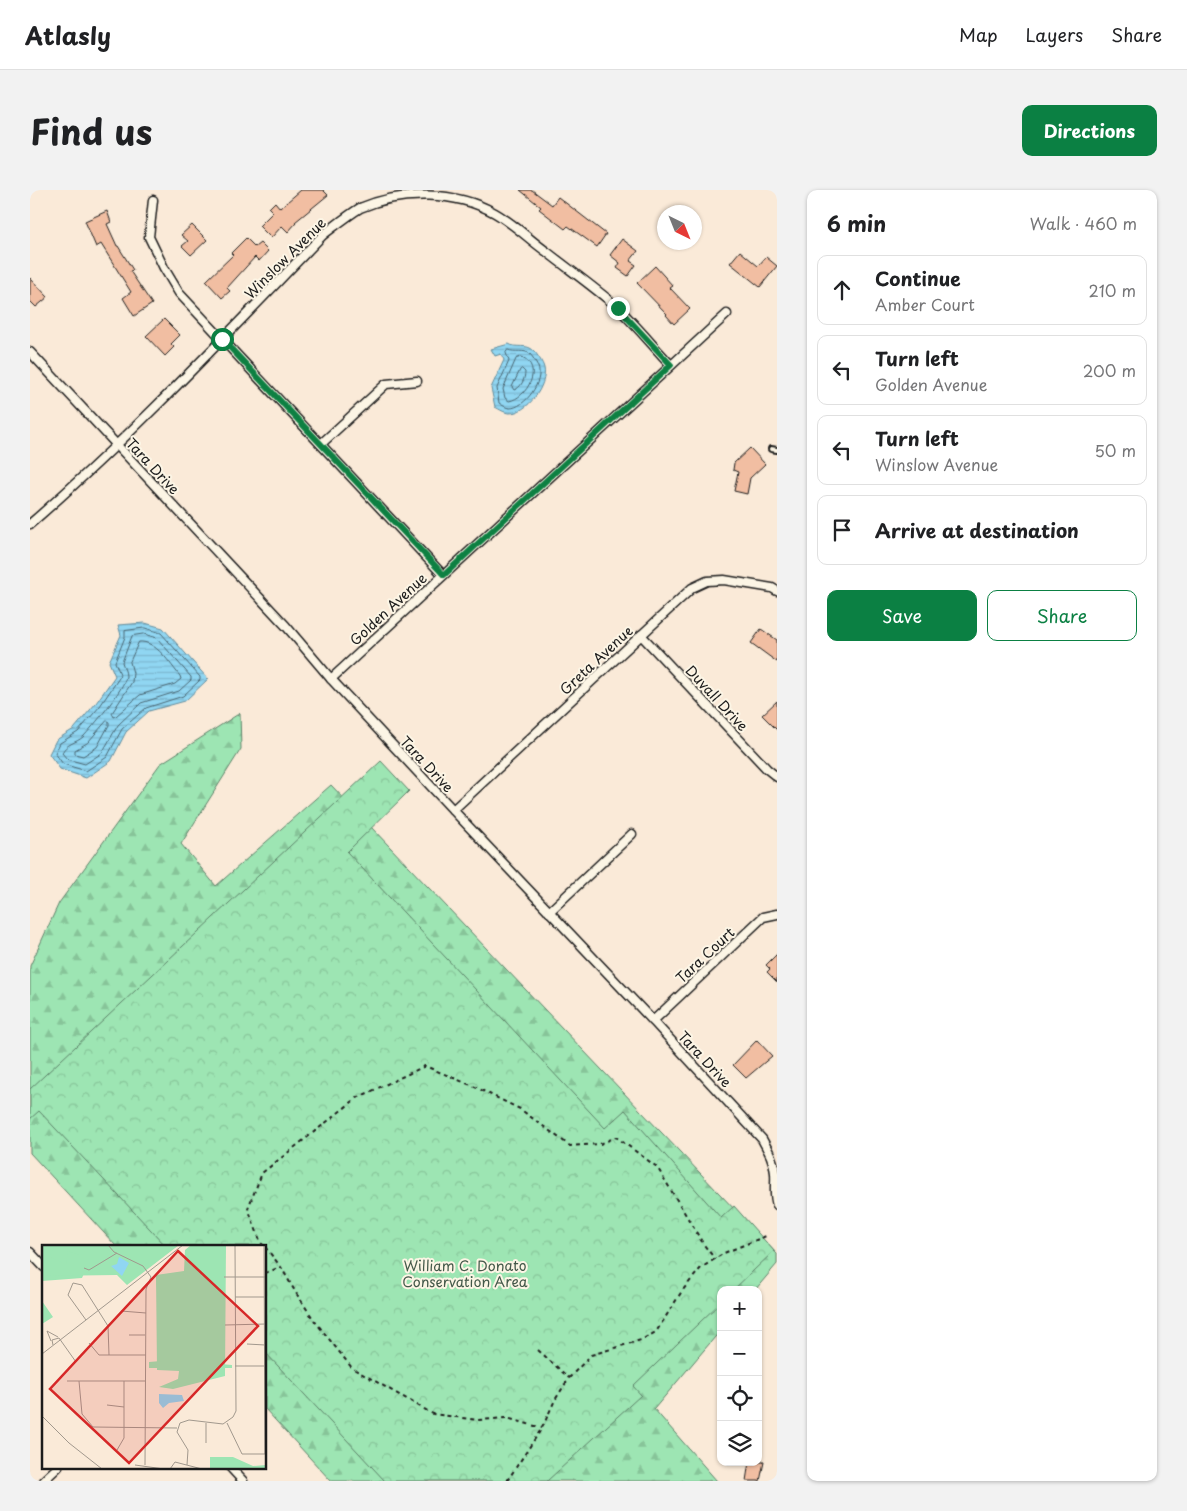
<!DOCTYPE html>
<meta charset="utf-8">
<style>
:root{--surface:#fff;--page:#f2f2f2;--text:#202124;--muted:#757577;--line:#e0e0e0;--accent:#0b8043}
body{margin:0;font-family:"Playpen Sans",sans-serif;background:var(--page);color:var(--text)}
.controls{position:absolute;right:15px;bottom:15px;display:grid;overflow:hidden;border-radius:10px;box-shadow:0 1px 4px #0004}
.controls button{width:45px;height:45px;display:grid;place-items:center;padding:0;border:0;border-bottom:1px solid var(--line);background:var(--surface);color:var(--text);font:25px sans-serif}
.compass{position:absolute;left:627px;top:15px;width:45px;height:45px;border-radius:50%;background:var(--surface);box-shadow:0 1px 4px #0004;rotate:137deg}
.stop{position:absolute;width:15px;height:15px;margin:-11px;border:4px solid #0b8043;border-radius:50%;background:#fff}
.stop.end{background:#0b8043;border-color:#fff;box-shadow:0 1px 5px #0008}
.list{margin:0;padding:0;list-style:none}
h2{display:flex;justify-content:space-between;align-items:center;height:65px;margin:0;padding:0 20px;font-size:21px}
h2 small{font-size:16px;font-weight:400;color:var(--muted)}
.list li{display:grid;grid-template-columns:32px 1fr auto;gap:15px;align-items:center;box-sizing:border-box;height:70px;margin:0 10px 10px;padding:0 10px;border:1px solid var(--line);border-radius:10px}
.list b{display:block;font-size:19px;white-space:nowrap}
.list p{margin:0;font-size:16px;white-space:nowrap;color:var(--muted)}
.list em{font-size:16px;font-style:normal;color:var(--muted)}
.actions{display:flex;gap:10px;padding:15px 20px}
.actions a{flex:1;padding:11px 0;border:1px solid var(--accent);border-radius:10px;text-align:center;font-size:18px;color:var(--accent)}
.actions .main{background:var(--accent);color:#fff}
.icon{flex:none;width:28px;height:28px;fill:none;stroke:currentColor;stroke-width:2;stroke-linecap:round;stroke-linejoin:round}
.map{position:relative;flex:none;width:747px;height:1291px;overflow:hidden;border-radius:10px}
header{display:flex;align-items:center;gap:30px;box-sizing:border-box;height:70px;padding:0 25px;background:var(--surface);border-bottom:1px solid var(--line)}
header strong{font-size:24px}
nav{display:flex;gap:28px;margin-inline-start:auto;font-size:18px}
.intro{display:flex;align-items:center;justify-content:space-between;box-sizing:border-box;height:120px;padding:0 30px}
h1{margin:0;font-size:35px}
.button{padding:12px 22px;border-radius:10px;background:var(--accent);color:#fff;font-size:18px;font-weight:700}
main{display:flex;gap:30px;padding:0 30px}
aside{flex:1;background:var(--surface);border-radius:10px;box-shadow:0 1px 4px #0004}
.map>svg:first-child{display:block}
</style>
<header>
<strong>Atlasly</strong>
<nav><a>Map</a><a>Layers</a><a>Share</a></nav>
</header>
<div class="intro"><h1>Find us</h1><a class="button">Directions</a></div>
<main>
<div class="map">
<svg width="747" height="1291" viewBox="0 0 747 1291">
<defs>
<pattern id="forest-firs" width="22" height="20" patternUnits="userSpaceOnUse" patternTransform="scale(1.25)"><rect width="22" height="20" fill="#9de5b3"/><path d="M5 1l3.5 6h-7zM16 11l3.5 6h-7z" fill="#87c499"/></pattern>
<pattern id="park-crowns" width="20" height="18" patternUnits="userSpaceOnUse" patternTransform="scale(1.25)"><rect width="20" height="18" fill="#9de5b3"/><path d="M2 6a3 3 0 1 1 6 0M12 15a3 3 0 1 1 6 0" fill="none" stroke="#87c499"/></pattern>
<pattern id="water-rules" width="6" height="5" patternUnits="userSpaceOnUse" patternTransform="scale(1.25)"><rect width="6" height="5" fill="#90d6f2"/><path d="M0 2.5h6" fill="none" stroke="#7cb7cf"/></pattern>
</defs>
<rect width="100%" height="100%" fill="#faead8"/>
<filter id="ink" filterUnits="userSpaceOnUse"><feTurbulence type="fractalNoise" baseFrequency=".02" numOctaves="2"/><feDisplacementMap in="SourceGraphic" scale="10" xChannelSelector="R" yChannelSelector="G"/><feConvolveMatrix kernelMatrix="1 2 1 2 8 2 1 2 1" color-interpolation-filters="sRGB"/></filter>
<g filter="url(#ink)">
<polygon fill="url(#forest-firs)" stroke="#5c8068" points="210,523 211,559 151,654 186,696 301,595 747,1064 747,1074 725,1100 691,1100 691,1140 624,1219 687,1291 301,1291 235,1219 235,1056 86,1056 0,963 0,776 29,713 130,574"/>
<polygon fill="url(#park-crowns)" stroke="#5c8068" points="351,571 379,601 317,662 575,938 595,920 691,1028 704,1016 744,1061 703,1100 691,1100 691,1112 603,1196 611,1205 517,1291 355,1291 235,1162 235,1056 136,1056 9,921 0,929 0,899"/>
<g fill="url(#water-rules)" stroke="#628c9c">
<path d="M479,154C486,159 497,153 504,161C507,164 513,173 514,178C518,195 497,224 479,223C475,223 469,219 465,217L461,198L474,170L471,164L465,166L461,159Z"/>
<polygon points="115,433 133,438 178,489 155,511 119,521 96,542 81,571 56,588 30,579 19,564 26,550 44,539 66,513 85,486 79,472 91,445 88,435"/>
</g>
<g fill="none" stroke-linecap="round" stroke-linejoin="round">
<g stroke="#4a6672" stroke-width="1">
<path d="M478,160C485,163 494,159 500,164C503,167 507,174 508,177C514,191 495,218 480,218C476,218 472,215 469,213L467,198L479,171L476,163Z"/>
<path d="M492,167C514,177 497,208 479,211L475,208L473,199L486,169Z"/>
<path d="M492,179L495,182C495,189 491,198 484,200L482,197L490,180Z"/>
<polygon points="115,438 131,443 170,487 170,490 153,506 116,518 92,539 77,567 56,581 33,574 25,563 30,553 48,542 70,516 89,488 90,484 85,472 95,447 95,441"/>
<path d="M114,444L127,448L161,487V490L149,501L111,513L88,535L72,563L55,574L37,569L32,563C35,554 46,553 53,547C62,538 95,498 96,486C96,481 93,476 92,472L102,446Z"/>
<path d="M109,452C126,450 140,474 150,486L151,489L145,494L110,505L86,526L84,527L82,523L102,492L103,483L100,472Z"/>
<polygon points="77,531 79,532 79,535 67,557 53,566 45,564 45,560 57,553"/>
</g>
</g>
<g fill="#f1bea2" stroke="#1c1c1c">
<polygon points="271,0 293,0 298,5 265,32 266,33 258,42 252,36 241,48 229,36 243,22 239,18 245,12 250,18"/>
<polygon points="490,0 502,0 522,15 528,7 576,44 567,57 538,36 535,39 509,19 511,17"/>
<polygon points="77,21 81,32 77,34 87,56 88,56 103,80 100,81 122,114 104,126 93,108 101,102 71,54 66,57 55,31"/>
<polygon points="162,35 177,50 161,65 152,56 158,51 151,45"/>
<polygon points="216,48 225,57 230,53 238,61 229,71 225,67 197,98 200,101 192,108 176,91 203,65 201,63"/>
<polygon points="592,49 608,61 600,71 606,75 598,86 587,78 590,73 580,65"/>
<polygon points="710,61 728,76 736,67 747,76 730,97 700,73"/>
<polygon points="625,76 643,96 640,98 660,119 644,134 636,125 637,124 607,93"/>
<polygon points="0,88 18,107 6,117 0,111"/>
<polygon points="134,129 150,145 141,154 144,157 135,166 116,146"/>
<polygon points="720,258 735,274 720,288 717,304 704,301 708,282 703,280 704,273"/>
<polygon points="731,439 747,450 747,472 721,453"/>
<polygon points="747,511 747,540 732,525"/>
<polygon points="747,764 747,792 737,782 740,779 736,775"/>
<polygon points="727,850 742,866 716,888 703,875"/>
<polygon points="719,1272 734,1272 730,1291 716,1291"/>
</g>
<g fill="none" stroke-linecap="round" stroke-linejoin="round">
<g stroke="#1c1c1c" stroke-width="8">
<polyline id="lane" points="741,259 747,260"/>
</g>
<g stroke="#1c1c1c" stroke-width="11">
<g id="street">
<polyline points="123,10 119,47 134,78 149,103 413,385"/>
<path d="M0,162L256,436L301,489L423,620L623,831L732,949C738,960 744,970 745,983C746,994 743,1005 747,1015"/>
<polyline points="291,254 356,194 387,191"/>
<path d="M0,334C104,244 198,143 293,45C305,36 317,26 330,18C371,0 426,1 465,23C484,34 500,50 517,62C540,80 564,97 586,116C605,134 623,156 641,175"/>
<polyline points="611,445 737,579 747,587"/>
<polyline points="301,489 697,124"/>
<polyline points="423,620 662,398 677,391 694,390 742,398 747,401"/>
<polyline points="519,722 602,644"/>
<polyline points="623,831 733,727 747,724"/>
<polyline points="0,1062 14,1077"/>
<polyline points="200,1277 213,1291"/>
<polyline points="13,1291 28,1277"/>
</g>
</g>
<g stroke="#1c1c1c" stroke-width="2" stroke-dasharray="4 4" stroke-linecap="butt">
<polyline points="234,1056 231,1053 218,1018 232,983 327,908 395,876 443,896 490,919 540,956 570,954 586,947 627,977 674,1055 685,1069"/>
<polyline points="235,1057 251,1077 266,1103 284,1130 322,1178 403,1224 448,1230 477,1228 512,1238"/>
<polyline points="235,1083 251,1077"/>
<polyline points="508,1160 539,1188"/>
<polyline points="477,1291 512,1238 525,1210 539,1188 561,1165 611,1150 626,1142 652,1101 671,1078 694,1063 736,1046"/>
</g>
<use href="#lane" stroke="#fcf5e5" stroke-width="4"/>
<use href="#street" stroke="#fcf5e5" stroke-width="8"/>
</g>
</g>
<g fill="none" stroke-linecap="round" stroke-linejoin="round" filter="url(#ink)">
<polyline stroke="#0b8043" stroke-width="6" points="192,149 414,385 641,175 588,118"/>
</g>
<g text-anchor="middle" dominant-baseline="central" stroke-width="4" stroke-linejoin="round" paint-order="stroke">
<g font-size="14" fill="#1c1c1c" stroke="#fcf5e5">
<text transform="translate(255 68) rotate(-45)">Winslow Avenue</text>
<text transform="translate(123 276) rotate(47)">Tara Drive</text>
<text transform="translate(358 419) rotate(-43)">Golden Avenue</text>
<text transform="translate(566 470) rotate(-43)">Greta Avenue</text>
<text transform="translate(687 508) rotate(47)">Duvall Drive</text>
<text transform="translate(397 574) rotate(47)">Tara Drive</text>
<text transform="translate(675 765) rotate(-43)">Tara Court</text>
<text transform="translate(675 869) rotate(47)">Tara Drive</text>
</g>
<g font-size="14" fill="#435849" stroke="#fcf5e5">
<text x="435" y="1075">William C. Donato<tspan x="435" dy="16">Conservation Area</tspan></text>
</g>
</g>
<g transform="translate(12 1055)">
<rect width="224" height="224" fill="#faead8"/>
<path d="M149,0H184L183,131L131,144L117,142L136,134L137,126L115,125L114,30L142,26L143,5ZM45,22L40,33L0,36V31L7,29ZM0,56L11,72L0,79ZM168,212H191L211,221L224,220V224H168Z" fill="#9de5b3"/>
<path d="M0,0H137L85,40L75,30L0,31ZM142,29H182L178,33V77L182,78L178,81V119L190,120V123H107V117L119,116V62L116,61L114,31Z" fill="#9de5b3"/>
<path d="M13,0H50L37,10L26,6L24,19L7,12ZM110,0H135L119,12Z" fill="#9de5b3"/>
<path d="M77,12L87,18L80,31L69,21L75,19ZM117,149L140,150L142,156L127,158L121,163L117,158Z" fill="#90d6f2"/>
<path fill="none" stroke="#a1988d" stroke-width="1" d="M66,0L72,7L101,21L109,32L104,44L103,220M222,0L223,209M42,23L47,25L75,8M182,32H224M193,52H222M79,66L104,68M44,75L26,50L31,38L40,40L66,81L67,110M183,80L224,79M87,90H103M9,96L5,86L16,92M47,98L57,110H104M205,99L223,100M11,100L10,95L17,93L34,117M0,109L141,0M193,121H222M25,136H104M37,136L40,169L51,182L135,183M65,160L82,162M0,171L27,198L60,224M185,178L200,209H224M164,198V178M75,205L82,193V136M93,220L122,224M145,220L146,205L135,187L138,178L147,175L181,179L191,172L194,166L193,0M128,224L133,217L160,224"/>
<path fill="#d62828" fill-opacity="0.15" stroke="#d62828" stroke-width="2.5" d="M136,6L216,81L87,218L8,144Z"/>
<rect width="224" height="224" fill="none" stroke="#1c1c1c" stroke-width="2.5"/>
</g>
</svg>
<div class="controls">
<button>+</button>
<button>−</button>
<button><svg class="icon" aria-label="locate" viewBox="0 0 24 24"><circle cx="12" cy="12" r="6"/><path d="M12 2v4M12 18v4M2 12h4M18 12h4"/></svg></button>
<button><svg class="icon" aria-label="layers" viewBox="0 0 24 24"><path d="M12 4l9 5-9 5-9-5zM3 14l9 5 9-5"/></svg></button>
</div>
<svg class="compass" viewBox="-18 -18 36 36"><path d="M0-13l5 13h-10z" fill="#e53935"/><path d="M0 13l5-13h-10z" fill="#757577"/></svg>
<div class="stop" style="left:192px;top:149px"></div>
<div class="stop end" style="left:588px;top:118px"></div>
</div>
<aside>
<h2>6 min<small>Walk · 460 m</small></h2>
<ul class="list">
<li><svg class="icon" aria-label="ahead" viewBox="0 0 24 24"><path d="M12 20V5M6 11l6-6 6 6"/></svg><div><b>Continue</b><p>Amber Court</p></div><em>210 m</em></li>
<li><svg class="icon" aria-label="left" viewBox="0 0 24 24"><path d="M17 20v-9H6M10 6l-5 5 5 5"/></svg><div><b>Turn left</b><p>Golden Avenue</p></div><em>200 m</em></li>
<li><svg class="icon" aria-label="left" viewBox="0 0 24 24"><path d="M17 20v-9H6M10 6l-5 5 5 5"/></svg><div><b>Turn left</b><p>Winslow Avenue</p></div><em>50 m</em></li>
<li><svg class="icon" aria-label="arrive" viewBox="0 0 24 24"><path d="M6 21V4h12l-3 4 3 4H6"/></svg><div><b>Arrive at destination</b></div></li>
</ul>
<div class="actions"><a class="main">Save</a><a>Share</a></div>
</aside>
</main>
